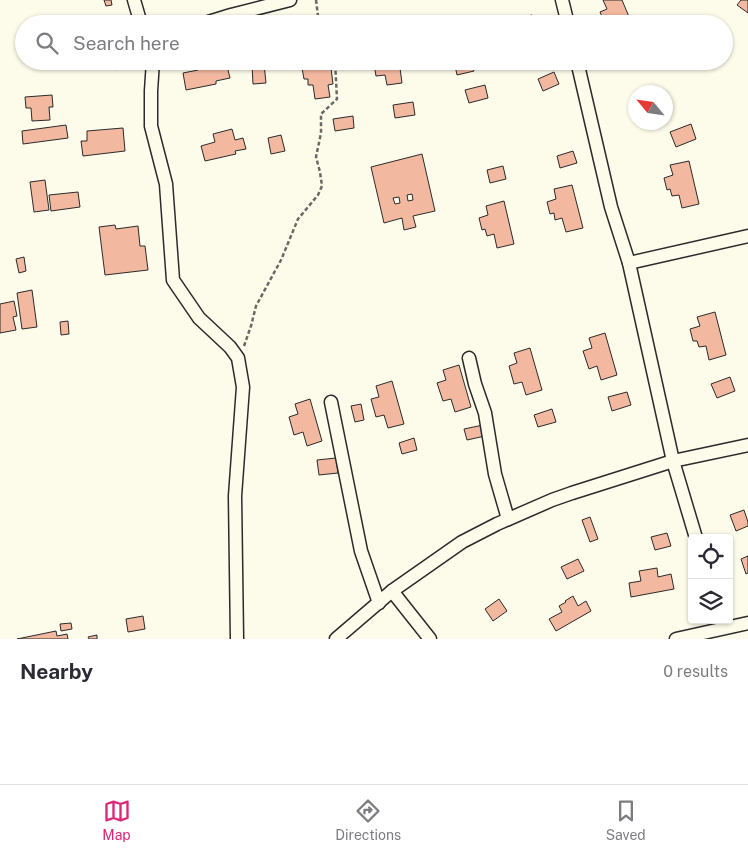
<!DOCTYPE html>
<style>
:root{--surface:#fff;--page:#f2f2f3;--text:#2b2b33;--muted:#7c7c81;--line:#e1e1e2;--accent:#db2777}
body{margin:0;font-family:"Public Sans",sans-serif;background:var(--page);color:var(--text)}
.controls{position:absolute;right:15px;bottom:15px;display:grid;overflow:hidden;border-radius:5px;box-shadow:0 1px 4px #0004}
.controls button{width:45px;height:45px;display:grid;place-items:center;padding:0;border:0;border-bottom:1px solid var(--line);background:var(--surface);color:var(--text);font:25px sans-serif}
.compass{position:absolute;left:628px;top:85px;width:45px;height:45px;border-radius:50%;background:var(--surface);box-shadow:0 1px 4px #0004;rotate:299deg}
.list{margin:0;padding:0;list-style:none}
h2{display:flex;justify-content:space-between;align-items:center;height:65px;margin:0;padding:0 20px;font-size:21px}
h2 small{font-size:16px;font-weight:400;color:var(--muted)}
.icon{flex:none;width:28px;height:28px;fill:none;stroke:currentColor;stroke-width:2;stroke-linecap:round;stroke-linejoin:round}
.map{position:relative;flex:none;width:748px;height:639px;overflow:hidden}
.search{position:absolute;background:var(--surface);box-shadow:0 1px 4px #0004;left:15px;right:15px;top:15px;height:55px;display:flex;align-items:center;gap:12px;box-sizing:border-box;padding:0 18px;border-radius:28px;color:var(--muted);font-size:19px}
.sheet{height:145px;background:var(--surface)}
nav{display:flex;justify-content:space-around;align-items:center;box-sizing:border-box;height:70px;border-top:1px solid var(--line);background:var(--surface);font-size:14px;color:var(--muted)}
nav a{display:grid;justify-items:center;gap:2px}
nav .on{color:var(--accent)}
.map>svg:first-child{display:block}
</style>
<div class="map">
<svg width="748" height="639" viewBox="0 0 748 639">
<rect width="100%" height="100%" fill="#fdfbea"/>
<g fill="#f2b8a0" stroke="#2b2b2b" fill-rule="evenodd">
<polygon points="104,0 111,0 112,5 106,6"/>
<polygon points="603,0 622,0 632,24 601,24 600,20 603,19 600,12 607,9"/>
<polygon points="741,0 748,0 748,13 737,5"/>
<polygon points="532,15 534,24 516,24 515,19"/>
<polygon points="116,61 120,64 117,70 112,67"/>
<polygon points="197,61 215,61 216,68 227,66 230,78 216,81 216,84 186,90 183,73 198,70"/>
<polygon points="311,61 326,61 327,68 331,68 333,84 328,85 330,97 315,99 313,85 308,85 308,79 304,79 302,68 311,67"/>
<polygon points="378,61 403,61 403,68 400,68 402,83 387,85 385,75 376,76 374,64 378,64"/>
<polygon points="446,61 471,61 474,71 457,75 454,61 447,63"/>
<polygon points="264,64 266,83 253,84 252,65"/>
<polygon points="554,72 559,84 543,91 538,79"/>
<polygon points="485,85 488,98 469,103 465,90"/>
<polygon points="52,95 53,107 49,107 50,120 32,121 31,108 26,108 25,97"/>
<polygon points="413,102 415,115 395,118 393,105"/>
<polygon points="353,116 354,128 335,131 333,119"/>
<polygon points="691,124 696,139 676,147 670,132"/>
<polygon points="66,125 68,138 23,144 22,131"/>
<polygon points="123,128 125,151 83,156 81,141 87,141 87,131"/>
<polygon points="232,129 235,140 243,138 246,149 235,151 236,154 205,161 201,146 215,142 213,134"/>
<polygon points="281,135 285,151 271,154 268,138"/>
<polygon points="573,151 577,163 560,168 557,156"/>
<path d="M422,154L435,211L413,216L416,227L404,230L402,218L384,223L371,167ZM412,194L413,200L408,201L407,195ZM399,197L400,203L395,204L393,198Z"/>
<polygon points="689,161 699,204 682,208 679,195 672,196 670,189 667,190 664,178 673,175 670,165"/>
<polygon points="503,166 506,179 490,183 487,170"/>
<polygon points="45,180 49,210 34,212 30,182"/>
<polygon points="572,185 583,228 566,232 562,218 555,220 554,213 550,214 547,202 556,199 554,189"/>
<polygon points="78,192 80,207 51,211 49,195"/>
<polygon points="504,201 514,244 497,248 494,234 487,236 485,229 482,230 479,218 488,215 486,206"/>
<polygon points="115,225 116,229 138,226 140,246 145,246 148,270 105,275 99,227"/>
<polygon points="24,257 26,271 19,273 16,259"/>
<polygon points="32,290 37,327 22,329 17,293"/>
<polygon points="14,301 17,316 13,317 16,330 0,333 0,304"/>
<polygon points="715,312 726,355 709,360 706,346 699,347 697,341 693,341 690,329 700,326 697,317"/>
<polygon points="68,321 69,334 61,335 60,322"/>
<polygon points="605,333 617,375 601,380 597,366 589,369 583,351 592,348 589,338"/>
<polygon points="530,348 542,390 526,395 522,382 514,384 509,366 517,363 514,353"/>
<polygon points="459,365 471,407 455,412 451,399 443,401 437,383 446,380 443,370"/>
<polygon points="730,377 735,391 717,398 711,384"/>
<polygon points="392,381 404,424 388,428 384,415 376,417 371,399 379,397 376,386"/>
<polygon points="627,392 631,405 612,411 608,397"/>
<polygon points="310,399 322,441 307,446 303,432 294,435 289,417 298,414 295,404"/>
<polygon points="361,404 364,420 355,422 351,406"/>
<polygon points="552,409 556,422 538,427 534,415"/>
<polygon points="483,425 485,436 467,440 464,429"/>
<polygon points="414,438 417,450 402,454 399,443"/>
<polygon points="336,458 338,473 319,475 317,460"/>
<polygon points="744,510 748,522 748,526 736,531 730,515"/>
<polygon points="590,517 598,539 590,542 582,520"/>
<polygon points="667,533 671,546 655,550 651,537"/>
<polygon points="748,556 748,573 746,574 741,559"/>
<polygon points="578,559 584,571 567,579 561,567"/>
<polygon points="657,568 658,577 671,574 674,589 631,597 629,583 641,581 639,571"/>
<polygon points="573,596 578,606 586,601 591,611 556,631 549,619 562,612 559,606 566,602 565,601"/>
<polygon points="499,599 507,611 493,621 485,609"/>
<polygon points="143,616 145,629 128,632 126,619"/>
<polygon points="71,623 72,629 61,631 60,624"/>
<polygon points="56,631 57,636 67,634 68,639 17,639"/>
<polygon points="97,635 97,639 89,639 88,637"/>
</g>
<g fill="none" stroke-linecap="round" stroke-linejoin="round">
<g stroke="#2b2b2b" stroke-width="15">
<g id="street">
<polyline points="134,0 141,24"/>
<polyline points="562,0 568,24"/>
<polyline points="202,24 231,15 290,0"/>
<polyline points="153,61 151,91 151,126 166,184 173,280 199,318 230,347 238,358 243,387 235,496 237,639"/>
<polyline points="577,61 611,207 629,263 673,461 696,538"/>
<polyline points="629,263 748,236"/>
<polyline points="469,358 475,384 485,413 495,474 508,519"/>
<polyline points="331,402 361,551 379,603"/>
<polyline points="392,591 430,639"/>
<polyline points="336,639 392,591 462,542 497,524 552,500 572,493 673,461 748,445"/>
<polyline points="676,639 748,623"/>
</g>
</g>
<g stroke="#6a6964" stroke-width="2.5" stroke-dasharray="4 2.5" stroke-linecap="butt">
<polyline points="316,0 319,24"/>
<polyline points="244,346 251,326 256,306 281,260 298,219 318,195 322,186 320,172 316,157 321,133 321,114 337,99 335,61"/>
</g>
<use href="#street" stroke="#fdfbea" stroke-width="12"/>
</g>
</svg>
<div class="controls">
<button><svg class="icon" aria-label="locate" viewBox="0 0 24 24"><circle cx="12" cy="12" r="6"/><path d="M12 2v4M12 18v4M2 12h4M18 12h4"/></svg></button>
<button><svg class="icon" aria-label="layers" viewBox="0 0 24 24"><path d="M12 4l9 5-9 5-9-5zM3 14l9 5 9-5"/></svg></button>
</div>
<svg class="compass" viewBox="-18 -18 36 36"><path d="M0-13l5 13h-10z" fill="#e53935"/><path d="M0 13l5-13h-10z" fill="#7c7c81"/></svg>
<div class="search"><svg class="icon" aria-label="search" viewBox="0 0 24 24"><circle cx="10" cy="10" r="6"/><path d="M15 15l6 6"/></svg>Search here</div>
</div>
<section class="sheet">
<h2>Nearby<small>0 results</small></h2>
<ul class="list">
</ul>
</section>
<nav>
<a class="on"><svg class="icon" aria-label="map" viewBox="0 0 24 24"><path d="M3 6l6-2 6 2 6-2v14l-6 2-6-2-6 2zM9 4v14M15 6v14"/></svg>Map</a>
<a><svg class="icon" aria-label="directions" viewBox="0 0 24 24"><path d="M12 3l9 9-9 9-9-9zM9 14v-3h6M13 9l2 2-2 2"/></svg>Directions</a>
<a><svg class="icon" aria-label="saved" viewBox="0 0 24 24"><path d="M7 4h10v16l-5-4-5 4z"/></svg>Saved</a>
</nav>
